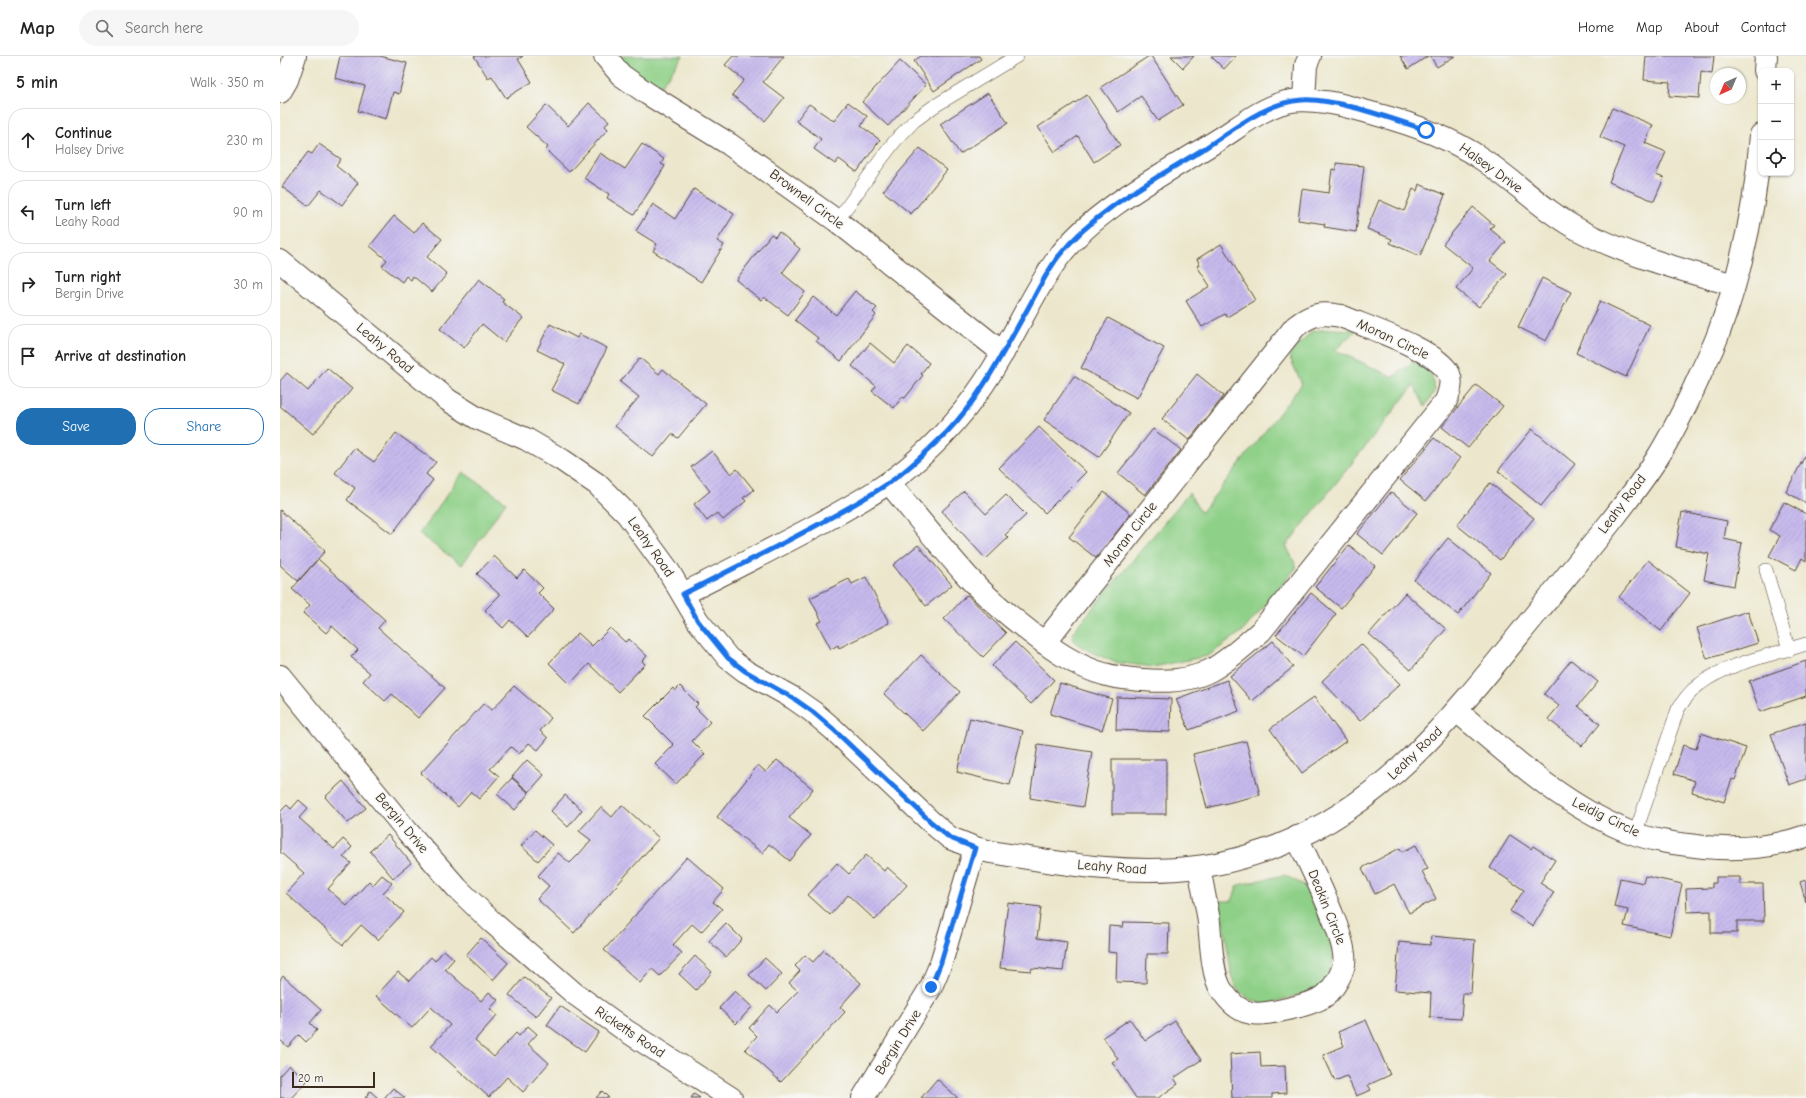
<!DOCTYPE html>
<meta charset="utf-8">
<style>
:root{--surface:#fff;--page:#f6f6f6;--text:#222;--muted:#767676;--line:#e0e0e0;--accent:#1f6fb2}
body{margin:0;font-family:"Comic Neue",sans-serif;background:var(--page);color:var(--text)}
.controls{position:absolute;right:12px;top:12px;display:grid;overflow:hidden;border-radius:8px;box-shadow:0 1px 3px #0004}
.controls button{width:36px;height:36px;display:grid;place-items:center;padding:0;border:0;border-bottom:1px solid var(--line);background:var(--surface);color:var(--text);font:20px sans-serif}
.compass{position:absolute;left:1430px;top:12px;width:36px;height:36px;border-radius:50%;background:var(--surface);box-shadow:0 1px 3px #0004;rotate:224deg}
.scale{position:absolute;left:12px;bottom:10px;width:83px;box-sizing:border-box;padding-left:4px;border:2px solid #3b2a1e;border-top:0;font-size:11px;line-height:14px;white-space:nowrap;color:#3b2a1e;-webkit-text-stroke:3px #f6f6f2;paint-order:stroke}
.stop{position:absolute;width:12px;height:12px;margin:-9px;border:3px solid #1a73e8;border-radius:50%;background:#fff}
.stop.end{background:#1a73e8;border-color:#fff;box-shadow:0 1px 4px #0008}
.list{margin:0;padding:0;list-style:none}
h2{display:flex;justify-content:space-between;align-items:center;height:52px;margin:0;padding:0 16px;font-size:17px}
h2 small{font-size:13px;font-weight:400;color:var(--muted)}
.list li{display:grid;grid-template-columns:26px 1fr auto;gap:12px;align-items:center;box-sizing:border-box;height:64px;margin:0 8px 8px;padding:0 8px;border:1px solid var(--line);border-radius:16px}
.list b{display:block;font-size:15px;white-space:nowrap}
.list p{margin:0;font-size:13px;white-space:nowrap;color:var(--muted)}
.list em{font-size:13px;font-style:normal;color:var(--muted)}
.actions{display:flex;gap:8px;padding:12px 16px}
.actions a{flex:1;padding:9px 0;border:1px solid var(--accent);border-radius:16px;text-align:center;font-size:14px;color:var(--accent)}
.actions .main{background:var(--accent);color:#fff}
.icon{flex:none;width:22px;height:22px;fill:none;stroke:currentColor;stroke-width:2;stroke-linecap:round;stroke-linejoin:round}
.map{position:relative;flex:none;width:1526px;height:1042px;overflow:hidden}
header{display:flex;align-items:center;gap:24px;box-sizing:border-box;height:56px;padding:0 20px;background:var(--surface);border-bottom:1px solid var(--line)}
header strong{font-size:19px}
nav{display:flex;gap:22px;margin-inline-start:auto;font-size:14px}
.search{width:280px;height:36px;background:var(--page);display:flex;align-items:center;gap:10px;box-sizing:border-box;padding:0 14px;border-radius:22px;color:var(--muted);font-size:15px}
main{display:flex}
aside{flex:1;background:var(--surface)}
.map>svg:first-child{display:block}
</style>
<header>
<strong>Map</strong>
<div class="search"><svg class="icon" aria-label="search" viewBox="0 0 24 24"><circle cx="10" cy="10" r="6"/><path d="M15 15l6 6"/></svg>Search here</div>
<nav><a>Home</a><a>Map</a><a>About</a><a>Contact</a></nav>
</header>
<main>
<aside>
<h2>5 min<small>Walk · 350 m</small></h2>
<ul class="list">
<li><svg class="icon" aria-label="ahead" viewBox="0 0 24 24"><path d="M12 20V5M6 11l6-6 6 6"/></svg><div><b>Continue</b><p>Halsey Drive</p></div><em>230 m</em></li>
<li><svg class="icon" aria-label="left" viewBox="0 0 24 24"><path d="M17 20v-9H6M10 6l-5 5 5 5"/></svg><div><b>Turn left</b><p>Leahy Road</p></div><em>90 m</em></li>
<li><svg class="icon" aria-label="right" viewBox="0 0 24 24"><path d="M7 20v-9h11M14 6l5 5-5 5"/></svg><div><b>Turn right</b><p>Bergin Drive</p></div><em>30 m</em></li>
<li><svg class="icon" aria-label="arrive" viewBox="0 0 24 24"><path d="M6 21V4h12l-3 4 3 4H6"/></svg><div><b>Arrive at destination</b></div></li>
</ul>
<div class="actions"><a class="main">Save</a><a>Share</a></div>
</aside>
<div class="map">
<svg width="1526" height="1042" viewBox="0 0 1526 1042">
<defs>
<pattern id="building-hatch" width="6" height="6" patternUnits="userSpaceOnUse"><rect width="6" height="6" fill="#c6baed"/><path d="M-1 1l2-2M0 6l6-6M5 7l2-2" fill="none" stroke="#aba0cb"/></pattern>
</defs>
<rect width="100%" height="100%" fill="#f6f6f2"/>
<filter id="ink" filterUnits="userSpaceOnUse"><feTurbulence type="fractalNoise" baseFrequency=".025" numOctaves="2"/><feDisplacementMap in="SourceGraphic" scale="8" xChannelSelector="R" yChannelSelector="G"/><feConvolveMatrix kernelMatrix="1 2 1 2 8 2 1 2 1" color-interpolation-filters="sRGB"/></filter>
<filter id="wash" filterUnits="userSpaceOnUse"><feTurbulence type="fractalNoise" baseFrequency=".012" numOctaves="4" result="noise"/><feDisplacementMap in="SourceGraphic" scale="16" xChannelSelector="R" yChannelSelector="G"/><feGaussianBlur stdDeviation="0.9" result="paint"/><feColorMatrix in="noise" values="0 0 0 0 0 0 0 0 0 0 0 0 0 0 0 0 0 1.4 0 .05"/><feComposite in="paint" operator="in"/></filter>
<g filter="url(#wash)">
<rect width="100%" height="100%" fill="#ece7cc"/>
<g fill="#8ed087" stroke="#647d52">
<polygon points="325,0 403,0 372,41"/>
<path d="M1050,273L1077,274L1055,294L1113,321L1134,305C1150,310 1152,318 1155,334L1145,351L1134,329L1006,490L1017,511L963,575L928,600L873,611L834,606L809,595L794,586L792,577L909,437L921,457L1022,328L1009,300L1032,275Z"/>
<polygon points="183,416 226,446 182,509 139,478"/>
<polygon points="1004,819 1024,829 1046,875 1053,895 1053,909 1048,924 1038,933 984,949 970,943 957,933 952,922 940,845 952,845 958,829"/>
</g>
<g id="blocks">
<g fill="url(#building-hatch)">
<polygon points="60,0 100,0 127,7 119,38 113,36 106,63 78,55 85,30 55,22"/>
<polygon points="194,0 243,0 238,3 252,26 226,42 212,20 208,22"/>
<polygon points="453,0 504,0 483,26 504,42 485,65 452,39 464,24 445,9"/>
<polygon points="641,0 699,0 701,3 654,35 634,5"/>
<polygon points="869,0 871,0 903,49 878,65 861,40 838,56 821,31"/>
<polygon points="891,0 914,0 903,12"/>
<polygon points="931,0 956,0 944,13"/>
<polygon points="1120,0 1148,0 1128,13"/>
<polygon points="1150,0 1175,0 1157,11"/>
<polygon points="1366,0 1434,0 1432,18 1421,16 1419,42 1389,40 1390,26 1364,24"/>
<polygon points="620,5 646,29 608,70 582,46"/>
<polygon points="708,37 728,67 680,98 660,68"/>
<polygon points="807,39 840,89 814,106 798,80 775,96 758,71"/>
<polygon points="568,46 587,60 581,70 600,84 577,116 559,103 555,108 534,93 541,83 516,65 529,48 554,65"/>
<polygon points="309,47 329,65 325,70 328,73 289,116 266,94 268,91 246,71 266,49 288,70"/>
<polygon points="1332,52 1373,69 1365,87 1386,96 1376,119 1384,122 1374,145 1329,126 1344,91 1320,81"/>
<polygon points="39,88 61,103 56,110 78,127 62,149 41,134 28,150 2,131 28,96 32,98"/>
<polygon points="362,88 384,103 381,108 385,110 354,159 327,142 329,138 304,122 320,97 345,113"/>
<polygon points="640,92 667,114 631,158 603,135"/>
<polygon points="1056,107 1084,110 1076,176 1044,171 1045,168 1018,164 1022,133 1049,137 1052,113 1056,114"/>
<polygon points="1139,128 1165,139 1140,200 1110,187 1112,183 1087,173 1099,144 1124,155 1133,133 1137,135"/>
<polygon points="414,133 454,158 437,185 444,189 421,226 373,195 377,188 356,175 373,148 395,163"/>
<polygon points="1193,151 1214,169 1210,173 1226,186 1210,205 1227,218 1199,251 1176,233 1193,212 1163,188"/>
<polygon points="114,160 134,177 142,167 162,183 147,201 167,218 152,236 133,220 131,224 126,220 122,226 102,210 107,204 90,190"/>
<polygon points="499,176 520,193 502,217 525,236 508,259 484,241 481,244 456,224 491,178 495,181"/>
<polygon points="941,188 975,244 947,261 945,258 922,271 906,245 930,230 917,210 920,209 917,203"/>
<polygon points="1262,222 1291,236 1266,285 1238,271"/>
<polygon points="199,223 224,243 222,246 243,262 224,286 202,268 184,292 160,273"/>
<polygon points="575,235 597,252 593,256 596,259 561,305 536,285 538,282 515,264 533,241 556,259"/>
<polygon points="1320,245 1370,269 1346,321 1296,297"/>
<polygon points="828,262 884,292 857,342 801,312"/>
<polygon points="270,268 297,282 299,278 327,292 299,348 271,334 285,308 257,294"/>
<polygon points="590,287 614,307 628,290 649,307 641,318 643,319 625,342 622,341 614,352 592,335 596,330 572,310"/>
<polygon points="360,302 379,318 383,313 426,348 398,382 392,378 373,401 335,370 359,341 340,326"/>
<polygon points="47,312 72,333 33,378 0,350 0,325 7,317 28,335"/>
<polygon points="917,318 944,340 909,384 882,363"/>
<polygon points="794,320 849,357 819,401 764,364"/>
<polygon points="1196,329 1223,350 1188,392 1162,371"/>
<polygon points="759,371 806,416 765,457 719,412"/>
<polygon points="873,373 901,394 865,439 838,417"/>
<polygon points="1252,373 1295,408 1261,450 1218,415"/>
<polygon points="116,377 156,406 146,418 153,424 112,478 67,444 75,432 55,417 74,392 94,406"/>
<polygon points="1154,382 1180,402 1146,445 1120,424"/>
<polygon points="432,395 451,418 457,413 474,434 463,442 466,445 443,464 437,457 427,465 414,448 430,435 411,411"/>
<polygon points="1526,398 1526,447 1506,436"/>
<polygon points="1210,427 1254,462 1220,504 1177,469"/>
<polygon points="684,435 706,458 726,439 746,459 725,479 728,482 706,503 662,455"/>
<polygon points="824,436 851,458 816,502 789,481"/>
<polygon points="1111,436 1137,457 1103,499 1077,478"/>
<polygon points="1504,446 1526,458 1526,505 1522,502 1516,514 1489,500 1500,480 1489,474"/>
<polygon points="0,454 45,495 18,525 0,509"/>
<polygon points="1402,456 1447,465 1444,483 1462,487 1454,530 1424,524 1429,498 1396,491"/>
<polygon points="1168,482 1211,517 1178,559 1134,524"/>
<polygon points="638,489 672,529 646,550 613,509"/>
<polygon points="1069,489 1095,510 1061,552 1035,531"/>
<polygon points="214,500 237,522 244,514 263,532 258,537 274,553 248,581 230,564 223,572 205,554 220,539 197,518"/>
<polygon points="38,503 105,564 98,572 165,632 138,662 112,638 105,645 83,625 90,617 71,601 78,594 52,570 46,577 23,557 30,549 12,533"/>
<polygon points="1368,504 1410,537 1381,575 1339,541"/>
<polygon points="586,521 609,567 559,592 558,589 551,593 537,567 542,565 530,542 569,523 572,528"/>
<polygon points="1031,537 1056,558 1023,600 996,579"/>
<polygon points="1125,537 1166,573 1131,614 1089,578"/>
<polygon points="687,539 726,577 703,601 664,563"/>
<polygon points="1468,555 1478,587 1427,603 1417,572"/>
<polygon points="330,572 345,586 349,583 367,600 362,605 365,608 338,636 309,608 290,628 269,607 298,577 312,590"/>
<polygon points="993,585 1013,611 972,645 950,620"/>
<polygon points="735,586 774,624 751,648 712,610"/>
<polygon points="1081,588 1120,628 1080,665 1042,625"/>
<polygon points="641,599 680,636 643,675 604,638"/>
<polygon points="1291,604 1318,626 1298,650 1320,668 1302,690 1268,663 1279,650 1264,638"/>
<polygon points="1526,605 1526,640 1480,656 1469,625"/>
<polygon points="947,624 959,655 909,674 896,643"/>
<polygon points="780,627 832,643 822,674 770,658"/>
<polygon points="234,630 271,662 260,675 268,682 258,694 249,687 239,698 231,691 210,713 219,720 199,743 191,736 178,751 141,717 204,647 212,654"/>
<polygon points="400,630 418,648 415,651 430,666 412,685 425,698 396,728 375,708 394,689 365,660 393,632 395,635"/>
<polygon points="837,641 891,643 890,676 836,674"/>
<polygon points="1034,641 1066,685 1022,717 990,673"/>
<polygon points="690,662 743,675 730,729 677,716"/>
<polygon points="1526,666 1526,723 1509,729 1491,678"/>
<polygon points="1421,677 1466,692 1455,724 1452,723 1444,746 1412,736 1415,725 1394,718 1403,689 1416,693"/>
<polygon points="966,685 980,739 927,752 913,698"/>
<polygon points="758,688 812,696 803,751 750,742"/>
<rect x="832" y="703" width="54" height="55"/>
<polygon points="247,704 264,719 249,736 232,721"/>
<polygon points="497,704 533,733 509,762 531,779 510,805 489,788 482,797 437,761 478,709 486,716"/>
<polygon points="232,722 249,737 235,754 217,738"/>
<polygon points="63,725 86,752 68,767 45,741"/>
<polygon points="285,739 302,754 288,771 271,755"/>
<polygon points="19,744 28,752 19,762 54,793 63,783 72,791 63,801 71,807 48,833 67,850 89,825 93,829 102,819 112,827 103,837 124,856 98,884 81,869 63,889 6,837 24,817 0,796 0,756 7,749 11,753"/>
<polygon points="342,749 379,782 294,877 257,843 269,830 258,820 278,797 290,807 300,797 311,784 299,775 321,751 332,761"/>
<polygon points="255,774 272,789 258,805 241,790"/>
<polygon points="108,779 131,807 113,822 90,795"/>
<polygon points="1230,779 1251,793 1253,790 1275,804 1260,827 1274,836 1253,870 1230,855 1244,834 1210,812"/>
<polygon points="1136,789 1148,813 1142,815 1156,843 1129,857 1114,828 1095,838 1082,812 1120,792 1122,796"/>
<polygon points="586,799 604,815 607,811 627,829 595,864 568,839 550,859 528,839 557,807 569,818"/>
<polygon points="407,801 444,833 433,846 442,853 421,876 412,868 393,889 402,897 380,920 372,913 360,927 324,894"/>
<polygon points="1365,820 1402,828 1390,880 1344,870 1348,854 1334,851 1340,822 1363,827"/>
<polygon points="1436,821 1460,821 1460,828 1483,828 1484,865 1457,865 1457,877 1431,877 1431,855 1407,856 1406,833 1432,832 1432,827 1436,827"/>
<polygon points="1526,824 1526,846 1520,826"/>
<polygon points="728,847 761,851 757,882 787,886 783,915 752,912 751,915 720,912"/>
<polygon points="844,866 889,867 888,898 867,898 866,927 836,926 837,897 828,896 829,870 843,871"/>
<polygon points="446,867 462,883 446,901 429,885"/>
<polygon points="1151,880 1195,884 1191,937 1183,937 1181,963 1150,961 1151,937 1115,934 1119,886 1150,889"/>
<polygon points="201,882 228,907 213,924 186,899"/>
<polygon points="164,894 174,903 165,913 201,945 209,936 218,944 210,953 217,959 195,984 214,1001 236,977 239,980 248,970 257,978 248,988 269,1007 243,1036 227,1021 209,1041 151,990 170,969 151,951 132,972 96,940 118,916 129,925 151,901 155,905"/>
<polygon points="544,894 581,927 560,951 565,956 501,1026 465,993 477,980 469,972 490,949 497,956 518,935 509,927 520,915 515,910 525,899 533,906"/>
<polygon points="415,900 432,916 416,934 399,918"/>
<polygon points="485,902 502,918 486,935 469,919"/>
<polygon points="3,920 41,954 30,967 37,974 26,986 19,979 8,991 0,984 0,924"/>
<polygon points="244,921 271,942 256,961 229,939"/>
<polygon points="455,935 472,951 456,968 439,952"/>
<polygon points="280,950 319,976 305,996 267,969"/>
<polygon points="850,963 865,985 895,965 921,1004 894,1022 898,1028 878,1042 856,1042 832,1006 838,1003 823,981"/>
<polygon points="1086,964 1110,1019 1088,1029 1091,1034 1076,1040 1067,1020 1055,1025 1043,999 1064,990 1058,976"/>
<polygon points="980,996 981,1011 1005,1010 1006,1037 992,1038 992,1042 952,1042 950,998"/>
<polygon points="9,1009 27,1025 11,1042 0,1042 0,1019"/>
<polygon points="657,1023 678,1042 641,1042"/>
<polygon points="113,1032 125,1042 104,1042"/>
<polygon points="90,1035 98,1042 85,1042"/>
<polygon points="322,1035 329,1042 316,1042"/>
<polygon points="414,1038 420,1042 411,1042"/>
</g>
</g>
</g>
<g filter="url(#ink)">
<use href="#blocks" fill-opacity="0" stroke="#564638" stroke-width="1"/>
<g fill="none" stroke-linecap="round" stroke-linejoin="round">
<g stroke="#564638" stroke-width="14">
<g id="lane">
<polyline points="557,165 599,106 615,85 634,65 653,51 737,0"/>
<polyline points="1486,514 1509,594"/>
<path d="M1355,778L1398,653C1404,644 1410,635 1420,628C1448,607 1492,599 1526,588"/>
</g>
</g>
<g stroke="#564638" stroke-width="24">
<g id="street">
<polyline points="325,0 341,19 368,38 449,88 557,165 723,297"/>
<polyline points="1485,15 1486,0"/>
<polyline points="0,36 7,24 15,0"/>
<polyline points="1024,44 1026,9 1030,0"/>
<path d="M0,205L168,344L197,362L246,383L282,404L317,428L347,458L388,514L418,565L448,602L465,615L513,642L533,656L553,673L651,766L670,782L695,792L711,796C779,807 848,820 917,811C944,808 973,799 998,790C1112,746 1185,645 1259,554C1298,506 1342,455 1376,404C1393,377 1407,348 1420,319C1426,305 1434,291 1439,276C1462,214 1476,145 1481,79"/>
<path d="M609,427C635,458 660,490 687,520C706,541 728,559 750,576C772,593 797,611 824,618C836,622 850,623 863,624C885,626 911,625 931,614C949,604 965,589 981,575L1166,345C1169,337 1173,327 1169,318C1158,294 1086,271 1061,260C1041,256 1031,258 1015,271L764,587"/>
<path d="M403,538C449,515 495,492 541,467C575,448 609,430 638,403C672,373 700,337 722,298C741,266 756,232 778,202C814,153 887,116 938,84C959,71 982,52 1006,46C1019,43 1032,44 1045,46C1062,48 1079,54 1095,58C1133,68 1169,81 1202,103C1236,126 1265,156 1301,175C1349,200 1403,214 1454,229"/>
<polyline points="0,620 127,775 177,832 212,866 295,938 345,974 451,1042"/>
<path d="M1177,655C1230,700 1283,749 1347,775C1372,785 1398,788 1424,791C1459,794 1493,792 1526,780"/>
<path d="M919,811C922,827 925,843 928,859C931,879 931,917 941,933C948,944 958,955 971,957C984,960 1036,948 1046,939C1054,932 1062,918 1064,908C1069,884 1028,806 1017,781"/>
<polyline points="583,1042 651,931 661,907 695,792"/>
</g>
</g>
<use href="#lane" stroke="#fff" stroke-width="13"/>
<use href="#street" stroke="#fff" stroke-width="22"/>
</g>
</g>
<g fill="none" stroke-linecap="round" stroke-linejoin="round" filter="url(#ink)">
<path stroke="#1a73e8" stroke-width="5" d="M651,931L661,906L695,792L670,782L651,766L553,673L533,656L513,642L465,615L448,602L418,565L403,538C449,515 495,492 541,467C564,454 589,441 610,426C631,412 649,393 667,376C701,341 723,296 747,254C757,236 766,217 778,201C814,155 873,124 922,94C952,75 985,46 1022,44C1056,42 1112,63 1146,74"/>
</g>
<g text-anchor="middle" dominant-baseline="central" stroke-width="3" stroke-linejoin="round" paint-order="stroke">
<g font-size="14" fill="#3b2a1e" stroke="#f6f6f2">
<text transform="translate(1211 112) rotate(36)">Halsey Drive</text>
<text transform="translate(527 143) rotate(37)">Brownell Circle</text>
<text transform="translate(1113 283) rotate(25)">Moran Circle</text>
<text transform="translate(105 292) rotate(40)">Leahy Road</text>
<text transform="translate(1342 448) rotate(-53)">Leahy Road</text>
<text transform="translate(850 478) rotate(-52)">Moran Circle</text>
<text transform="translate(371 491) rotate(55)">Leahy Road</text>
<text transform="translate(1135 697) rotate(-44)">Leahy Road</text>
<text transform="translate(1326 761) rotate(26)">Leidig Circle</text>
<text transform="translate(122 767) rotate(50)">Bergin Drive</text>
<text transform="translate(832 811) rotate(4)">Leahy Road</text>
<text transform="translate(1047 851) rotate(68)">Deakin Circle</text>
<text transform="translate(350 976) rotate(34)">Ricketts Road</text>
<text transform="translate(618 986) rotate(-58)">Bergin Drive</text>
</g>
</g>
</svg>
<div class="controls">
<button>+</button>
<button>−</button>
<button><svg class="icon" aria-label="locate" viewBox="0 0 24 24"><circle cx="12" cy="12" r="6"/><path d="M12 2v4M12 18v4M2 12h4M18 12h4"/></svg></button>
</div>
<svg class="compass" viewBox="-18 -18 36 36"><path d="M0-13l5 13h-10z" fill="#e53935"/><path d="M0 13l5-13h-10z" fill="#767676"/></svg>
<div class="scale">20 m</div>
<div class="stop" style="left:1146px;top:74px"></div>
<div class="stop end" style="left:651px;top:931px"></div>
</div>
</main>
